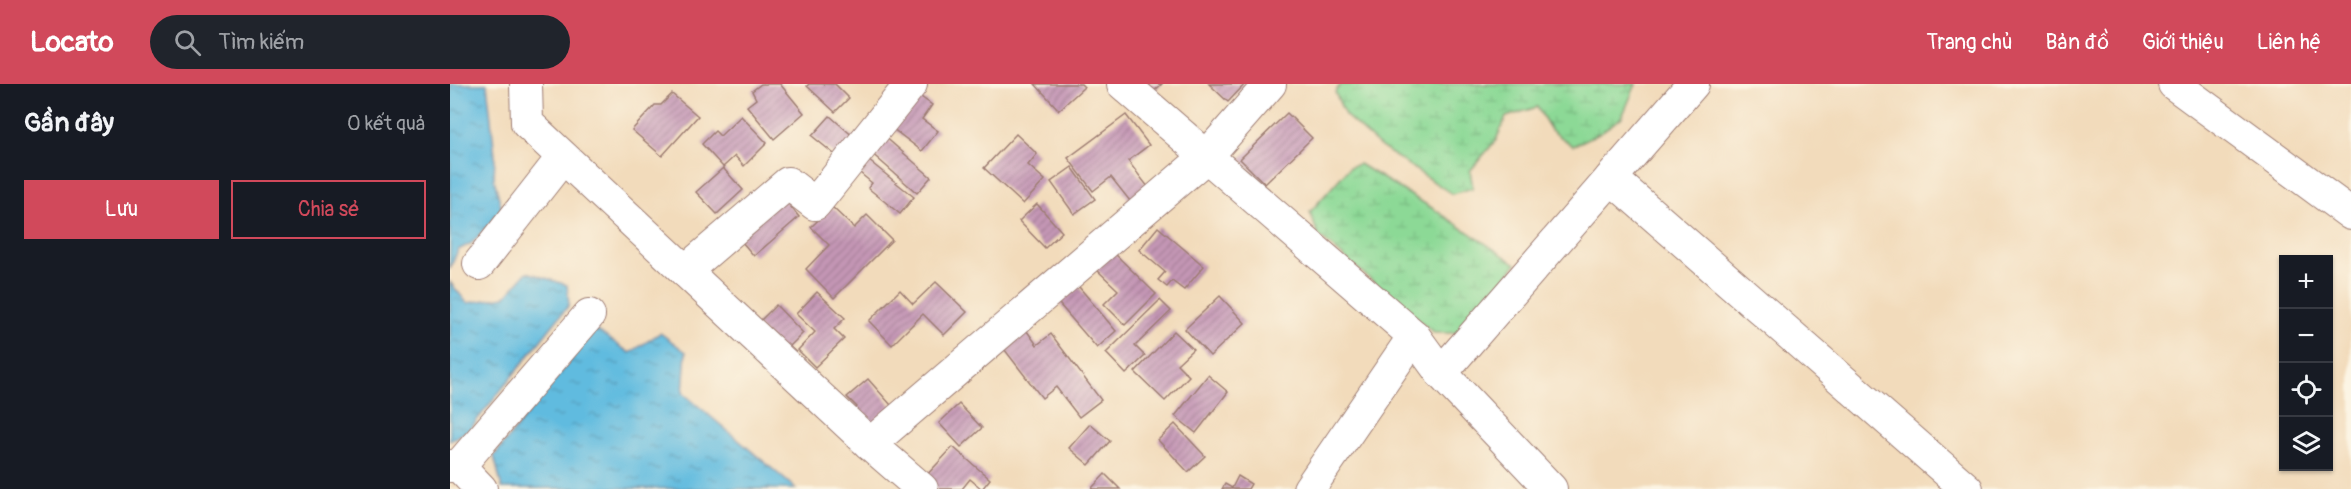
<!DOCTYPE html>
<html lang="vi">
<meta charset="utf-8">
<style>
:root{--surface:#171b24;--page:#20242c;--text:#f1f3f6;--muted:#9ea1a6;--line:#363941;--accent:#d1495b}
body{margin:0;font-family:Pangolin,sans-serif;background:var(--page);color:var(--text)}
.controls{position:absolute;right:18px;bottom:18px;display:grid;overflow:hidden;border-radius:0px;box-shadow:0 2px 4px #0004}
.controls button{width:54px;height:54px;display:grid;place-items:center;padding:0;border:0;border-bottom:2px solid var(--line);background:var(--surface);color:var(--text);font:30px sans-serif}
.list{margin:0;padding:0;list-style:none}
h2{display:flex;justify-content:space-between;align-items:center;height:78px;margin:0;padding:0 24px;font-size:26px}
h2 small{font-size:20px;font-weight:400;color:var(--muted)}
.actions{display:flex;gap:12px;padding:18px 24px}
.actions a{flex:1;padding:14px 0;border:2px solid var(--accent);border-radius:0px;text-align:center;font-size:21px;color:var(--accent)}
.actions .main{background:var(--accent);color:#fff}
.icon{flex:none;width:33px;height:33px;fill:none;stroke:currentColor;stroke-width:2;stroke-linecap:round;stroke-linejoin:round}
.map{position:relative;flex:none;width:1901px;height:405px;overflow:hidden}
header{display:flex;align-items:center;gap:36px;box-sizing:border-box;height:84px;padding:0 30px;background:var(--accent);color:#fff}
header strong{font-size:28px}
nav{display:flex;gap:33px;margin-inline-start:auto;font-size:21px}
.search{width:420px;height:54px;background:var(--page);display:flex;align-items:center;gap:15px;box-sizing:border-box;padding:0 21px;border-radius:33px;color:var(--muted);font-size:22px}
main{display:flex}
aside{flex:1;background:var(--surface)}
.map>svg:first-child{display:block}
</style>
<header>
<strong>Locato</strong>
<div class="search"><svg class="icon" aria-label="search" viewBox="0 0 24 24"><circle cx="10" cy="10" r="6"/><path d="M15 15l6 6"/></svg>Tìm kiếm</div>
<nav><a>Trang chủ</a><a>Bản đồ</a><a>Giới thiệu</a><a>Liên hệ</a></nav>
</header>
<main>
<aside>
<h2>Gần đây<small>0 kết quả</small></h2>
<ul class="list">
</ul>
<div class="actions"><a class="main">Lưu</a><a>Chia sẻ</a></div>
</aside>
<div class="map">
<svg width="1901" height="405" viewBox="0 0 1901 405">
<defs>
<pattern id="wetland-marsh" width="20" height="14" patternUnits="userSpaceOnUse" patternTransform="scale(1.5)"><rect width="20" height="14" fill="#8cd996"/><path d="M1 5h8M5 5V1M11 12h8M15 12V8" fill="none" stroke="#7aba81"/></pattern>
<pattern id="water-ripples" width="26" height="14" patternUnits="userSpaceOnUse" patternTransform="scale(1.5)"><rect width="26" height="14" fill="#61bbdf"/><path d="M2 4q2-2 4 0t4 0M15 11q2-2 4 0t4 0" fill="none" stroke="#5297b5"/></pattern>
<pattern id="building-hatch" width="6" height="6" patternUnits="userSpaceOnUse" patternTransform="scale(1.5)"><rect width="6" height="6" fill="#c597b6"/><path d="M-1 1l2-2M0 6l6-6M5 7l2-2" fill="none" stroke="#a27b94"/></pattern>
</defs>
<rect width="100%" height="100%" fill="#fcf5e5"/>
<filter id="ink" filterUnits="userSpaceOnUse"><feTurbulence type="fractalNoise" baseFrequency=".0167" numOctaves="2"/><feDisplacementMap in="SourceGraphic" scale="12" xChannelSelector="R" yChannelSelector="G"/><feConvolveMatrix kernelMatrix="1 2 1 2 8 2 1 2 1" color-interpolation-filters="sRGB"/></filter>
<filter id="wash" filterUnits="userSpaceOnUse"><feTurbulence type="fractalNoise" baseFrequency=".008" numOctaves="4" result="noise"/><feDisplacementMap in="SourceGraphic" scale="24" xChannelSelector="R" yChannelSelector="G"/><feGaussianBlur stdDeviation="1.35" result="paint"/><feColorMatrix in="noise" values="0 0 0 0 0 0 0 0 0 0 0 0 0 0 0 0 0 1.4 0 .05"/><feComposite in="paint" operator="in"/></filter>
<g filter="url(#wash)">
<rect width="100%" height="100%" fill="#f2dbbb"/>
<g fill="url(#wetland-marsh)" stroke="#6b7c60" stroke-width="1.5">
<polygon points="891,0 1186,0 1172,33 1151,48 1123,62 1101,46 1087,23 1056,33 1046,56 1020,87 1023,104 1002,110 931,63 895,31 885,8"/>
<polygon points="909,80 982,124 1066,180 1016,249 984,249 868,151 860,128 900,83"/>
</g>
<g fill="url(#water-ripples)" stroke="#566d85" stroke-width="1.5">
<polygon points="0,0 37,0 45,71 44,95 52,126 22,159 8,166 0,185"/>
<polygon points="77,188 117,201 119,221 20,345 0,357 0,198 17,219 55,213"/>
<polygon points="145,245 180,269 210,249 236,268 233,309 346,405 52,404 44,372"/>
</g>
<g id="blocks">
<g fill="url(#building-hatch)">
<polygon points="311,0 330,0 354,29 324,55 297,22 306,15 302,7"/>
<polygon points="359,0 385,0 399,14 385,28 357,2"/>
<polygon points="585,0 631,0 634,3 609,26"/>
<polygon points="696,0 712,0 703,8"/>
<polygon points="759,0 795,0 778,18"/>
<polygon points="464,8 482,21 472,35 488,47 472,67 438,41"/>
<polygon points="222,10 248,32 212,72 182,46 205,21 211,21"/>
<polygon points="837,29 862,54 815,100 790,75"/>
<polygon points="676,31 699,61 678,77 702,108 684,122 661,93 643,107 618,74"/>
<polygon points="291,32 317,59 294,82 285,72 273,83 252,60 265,47 270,52"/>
<polygon points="380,32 406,55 389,74 362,52"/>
<polygon points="566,50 587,70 578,81 595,96 573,120 534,84"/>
<polygon points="433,51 481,93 467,109 419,67"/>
<polygon points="413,72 464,113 450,130 418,104 422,99 404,84"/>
<polygon points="622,83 645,115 624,130 601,98"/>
<polygon points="273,84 293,106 267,130 246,108"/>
<polygon points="332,112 349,133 304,172 286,151"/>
<polygon points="587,120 612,148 595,164 569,137"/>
<polygon points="382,123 404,144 417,131 442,156 384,214 356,185 379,161 361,143"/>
<polygon points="708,143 754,182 734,206 722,197 717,203 708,196 715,188 689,166"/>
<polygon points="662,167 706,210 675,241 654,220 668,206 645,184"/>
<polygon points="624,197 666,247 647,264 604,214"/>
<polygon points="486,198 517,228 494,251 473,230 442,261 419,237 450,206 463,220"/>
<polygon points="367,208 395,234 384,245 394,255 365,283 348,266 365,248 346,230"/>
<polygon points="770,212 795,239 760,272 735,245"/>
<polygon points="710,216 721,227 685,262 695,272 676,290 656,269"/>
<polygon points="326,221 353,249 333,269 306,241"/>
<polygon points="574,243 587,261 601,250 651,316 629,333 606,303 592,314 551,261"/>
<polygon points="724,247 743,265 727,280 739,292 715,317 685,288"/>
<polygon points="758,291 778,308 746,349 725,332"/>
<polygon points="418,295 448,329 410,347 397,332 407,323 397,313"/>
<polygon points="509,320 532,344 511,363 489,339"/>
<polygon points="640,340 660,357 639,381 619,364"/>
<polygon points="725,340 755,372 738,388 708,356"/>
<polygon points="503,363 540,395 532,405 520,395 512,405 487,405 474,394"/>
<polygon points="655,390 670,405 641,405"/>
<polygon points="788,392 801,400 798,405 772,405 775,400 782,404"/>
</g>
</g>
</g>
<g filter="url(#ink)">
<use href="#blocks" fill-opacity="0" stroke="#9e7d73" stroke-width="1.5"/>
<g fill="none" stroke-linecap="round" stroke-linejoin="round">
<g stroke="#9e7d73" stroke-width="34">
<g id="minor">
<polyline points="76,0 77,39 420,360 472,405"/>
<polyline points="673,0 964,252 991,289 1101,405"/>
<polyline points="1724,0 1901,130"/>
<polyline points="1161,94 1517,405"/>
<polyline points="29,180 113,73"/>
<polyline points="235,187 338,99 365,120 461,0"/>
<polyline points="991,289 1243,0"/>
<polyline points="420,360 757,72 820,0"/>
<polyline points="0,382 9,382 139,231"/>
<polyline points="9,382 31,405"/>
<polyline points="859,405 964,252"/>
</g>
</g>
<use href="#minor" stroke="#fff" stroke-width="32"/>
</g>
</g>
</svg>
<div class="controls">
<button>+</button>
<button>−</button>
<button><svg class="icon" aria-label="locate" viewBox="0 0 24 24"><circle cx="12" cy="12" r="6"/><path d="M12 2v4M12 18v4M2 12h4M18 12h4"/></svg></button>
<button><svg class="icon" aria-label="layers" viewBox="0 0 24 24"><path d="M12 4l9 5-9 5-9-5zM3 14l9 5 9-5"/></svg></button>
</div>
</div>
</main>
